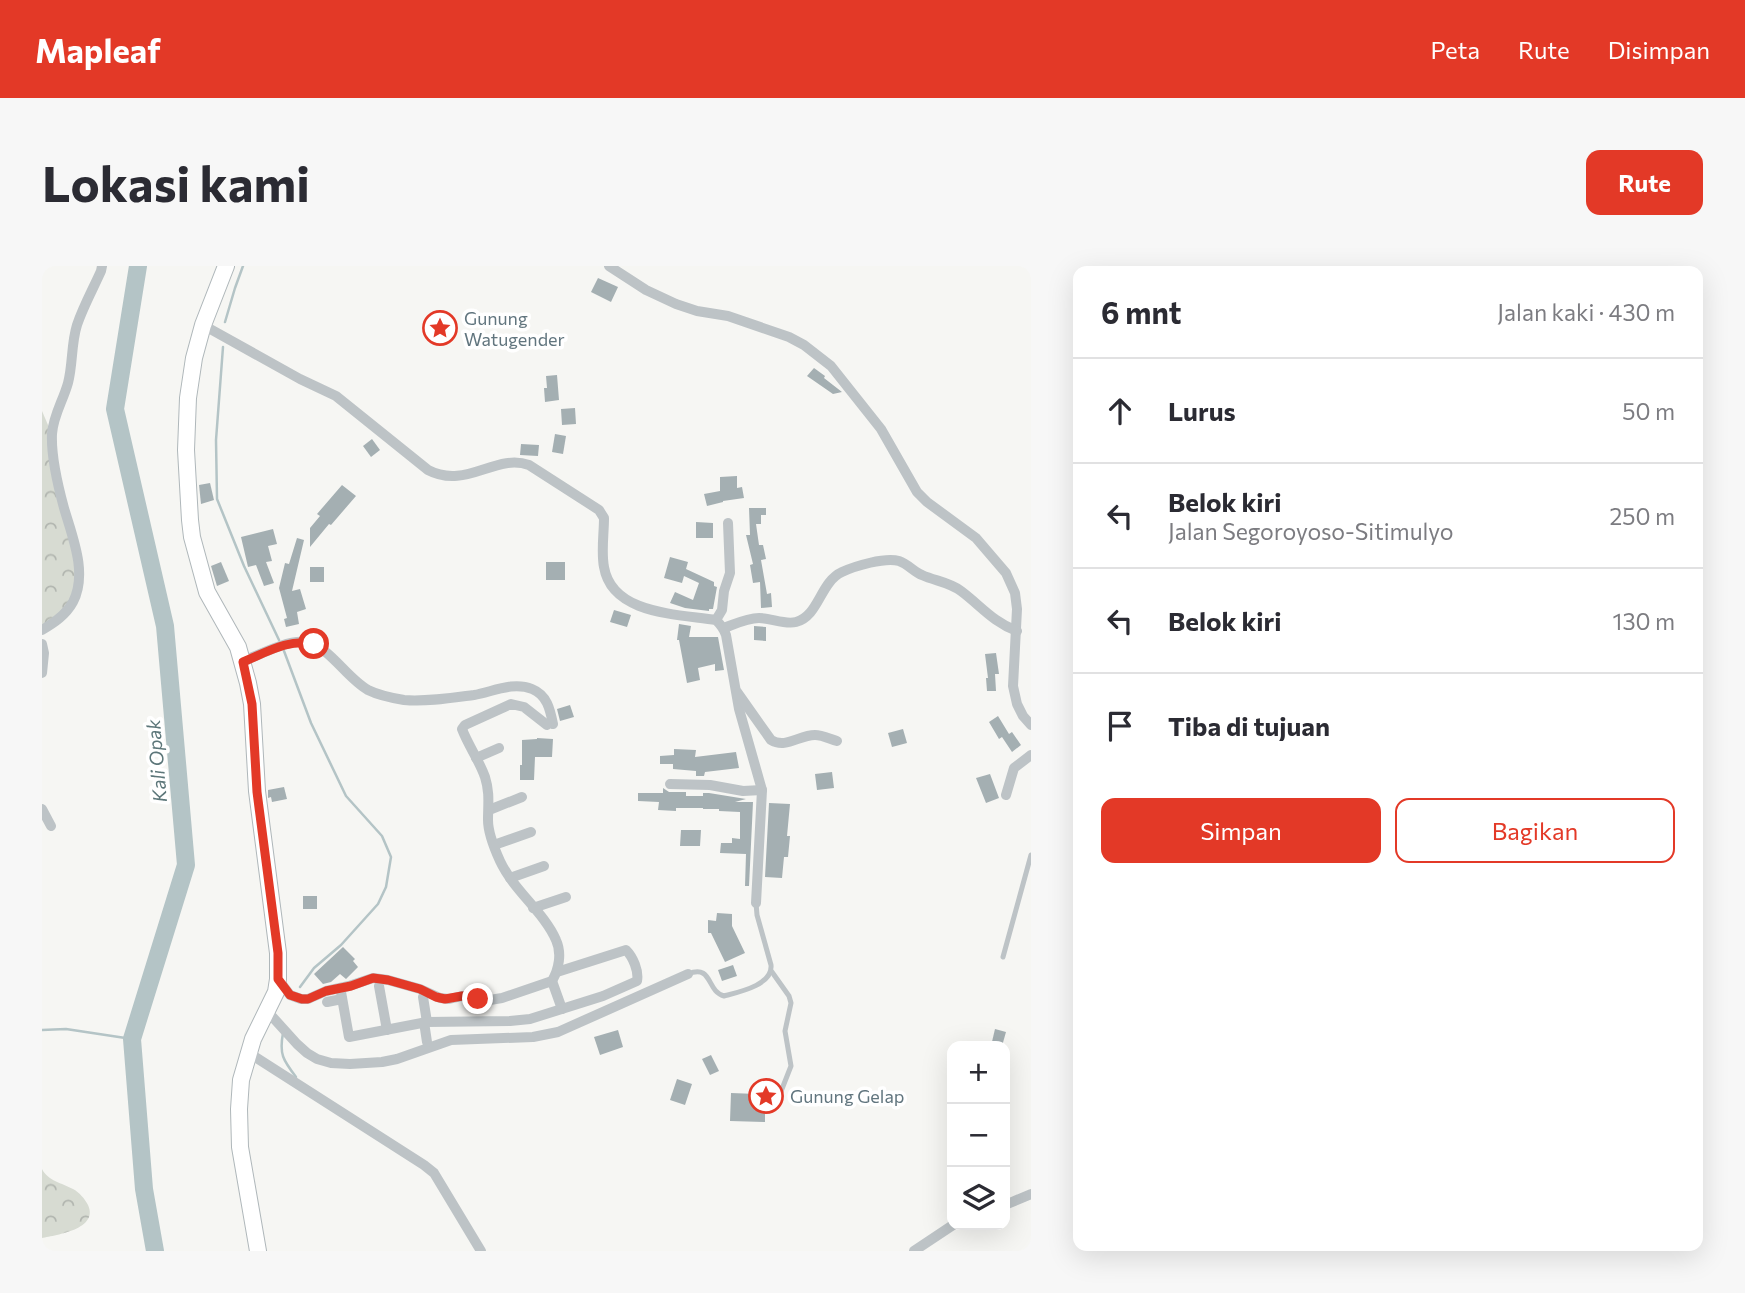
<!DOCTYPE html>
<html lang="id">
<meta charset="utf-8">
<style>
:root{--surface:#fff;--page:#f7f7f7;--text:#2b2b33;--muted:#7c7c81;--line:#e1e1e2;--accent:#e33927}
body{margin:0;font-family:Commissioner,sans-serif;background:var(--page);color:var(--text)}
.controls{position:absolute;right:21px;bottom:21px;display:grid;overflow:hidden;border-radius:14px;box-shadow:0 7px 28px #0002}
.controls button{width:63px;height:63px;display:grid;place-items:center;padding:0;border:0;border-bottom:2px solid var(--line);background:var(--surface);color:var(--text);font:35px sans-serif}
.stop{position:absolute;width:21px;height:21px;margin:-16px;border:5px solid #e33927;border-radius:50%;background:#fff}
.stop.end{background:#e33927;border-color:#fff;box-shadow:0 2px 7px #0008}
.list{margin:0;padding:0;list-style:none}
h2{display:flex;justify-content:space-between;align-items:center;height:91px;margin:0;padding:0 28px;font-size:30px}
h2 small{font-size:23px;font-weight:400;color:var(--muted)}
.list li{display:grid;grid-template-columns:46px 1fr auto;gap:21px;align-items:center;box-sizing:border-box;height:105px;padding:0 28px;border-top:2px solid var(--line)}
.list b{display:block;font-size:26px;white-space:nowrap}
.list p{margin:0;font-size:23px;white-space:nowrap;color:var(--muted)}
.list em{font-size:23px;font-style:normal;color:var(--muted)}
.actions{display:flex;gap:14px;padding:21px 28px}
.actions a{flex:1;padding:16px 0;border:2px solid var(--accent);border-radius:14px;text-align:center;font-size:24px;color:var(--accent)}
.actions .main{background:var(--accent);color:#fff}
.icon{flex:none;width:38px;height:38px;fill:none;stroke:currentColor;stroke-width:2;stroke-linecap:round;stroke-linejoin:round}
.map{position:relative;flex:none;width:989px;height:985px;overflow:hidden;border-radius:14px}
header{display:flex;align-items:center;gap:42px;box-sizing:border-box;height:98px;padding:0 35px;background:var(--accent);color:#fff}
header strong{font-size:33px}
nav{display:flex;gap:38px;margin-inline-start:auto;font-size:24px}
.intro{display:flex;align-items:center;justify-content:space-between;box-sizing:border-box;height:168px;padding:0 42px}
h1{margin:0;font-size:49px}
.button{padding:18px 32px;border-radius:14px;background:var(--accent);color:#fff;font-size:24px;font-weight:700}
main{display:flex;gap:42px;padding:0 42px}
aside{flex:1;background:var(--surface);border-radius:14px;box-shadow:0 7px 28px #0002}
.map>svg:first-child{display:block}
</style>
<header>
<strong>Mapleaf</strong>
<nav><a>Peta</a><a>Rute</a><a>Disimpan</a></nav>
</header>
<div class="intro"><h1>Lokasi kami</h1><a class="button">Rute</a></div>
<main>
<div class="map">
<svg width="989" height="985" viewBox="0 0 989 985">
<defs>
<pattern id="forest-crowns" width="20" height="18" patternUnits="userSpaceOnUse" patternTransform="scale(1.75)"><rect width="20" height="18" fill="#d7dbd2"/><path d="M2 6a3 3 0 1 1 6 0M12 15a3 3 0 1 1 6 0" fill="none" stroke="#b2b6b0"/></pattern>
</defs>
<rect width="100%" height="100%" fill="#f6f6f3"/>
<g fill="url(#forest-crowns)">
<polygon points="0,145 9,166 35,294 30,335 0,363"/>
<path d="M0,903C6,915 20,917 31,923C37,926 43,933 46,939C57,963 15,969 0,972Z"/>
</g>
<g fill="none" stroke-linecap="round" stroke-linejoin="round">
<g stroke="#b4c4c6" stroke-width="2.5">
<polyline points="183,56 193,22 201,0"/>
<polyline points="181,81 174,174 175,233 202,300 237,374"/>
<polyline points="242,385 269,457 304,530 340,570 349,591 344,621 336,638 299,679 272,702 258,721"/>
<polyline points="0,764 24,763 90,773"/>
<path d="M241,767C237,788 241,794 254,811"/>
</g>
<polyline stroke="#b4c4c6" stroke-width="18" points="96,0 73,143 123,360 144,599 90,773 102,923 113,985"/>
</g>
<g fill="#a4afb2">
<polygon points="556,12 576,21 569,36 549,26"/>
<polygon points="772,102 783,110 782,112 800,126 791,128 765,110"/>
<polygon points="515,109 517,134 503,136 502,122 505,122 504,110"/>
<polygon points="533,142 534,158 520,159 519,143"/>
<polygon points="513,168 524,170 521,188 510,186"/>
<polygon points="330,173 338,184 329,191 321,180"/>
<polygon points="479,178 497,179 496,190 478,189"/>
<polygon points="695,210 695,222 700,221 702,232 681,235 681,236 665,240 662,228 678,225 678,211"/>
<polygon points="168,217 172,234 159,238 157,219"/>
<polygon points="300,219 314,230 289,259 287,258 268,281 268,262 278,250 275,248"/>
<polygon points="707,242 724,242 724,249 719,249 719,258 714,258 717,279 721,279 724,293 719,294 725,328 729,327 730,341 719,342 718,316 711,317 708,299 711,298 704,269 708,269"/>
<polygon points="654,256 671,257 671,272 654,272"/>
<polygon points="231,263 235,278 226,280 230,295 224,296 232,317 222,320 214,299 206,301 199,271"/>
<polygon points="255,272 262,274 250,325 258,323 264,343 255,346 257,358 244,361 242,353 245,352 237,322 243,297 247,298"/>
<polygon points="628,291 646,296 644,303 672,316 672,320 675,321 671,343 667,343 667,345 643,342 628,337 633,326 651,334 657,317 642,310 640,317 622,312"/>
<polygon points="179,296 187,315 175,320 169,300"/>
<rect x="504" y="296" width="19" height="18"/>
<rect x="268" y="301" width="14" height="15"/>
<polygon points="572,344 589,349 585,361 568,356"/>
<polygon points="637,358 649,360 647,371 676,371 682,404 673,405 673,398 656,402 658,414 645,417 637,374 635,374"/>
<polygon points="712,360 724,361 724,375 712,374"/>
<polygon points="954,387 957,408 953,408 954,425 945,425 944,412 946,412 943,388"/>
<polygon points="528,439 532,451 518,455 515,443"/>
<polygon points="956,450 967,468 970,466 979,479 970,486 960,471 957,473 947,456"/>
<polygon points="861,463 865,477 850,481 846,467"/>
<polygon points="495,472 511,473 510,491 493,491 492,514 478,514 478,499 480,499 480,474 495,473"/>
<polygon points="632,483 654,484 653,491 694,486 697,502 663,506 662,510 654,510 654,505 631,503 631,498 618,498 618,490 632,489"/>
<polygon points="790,506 792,522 775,524 773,508"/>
<polygon points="948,508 957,532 944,537 934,512"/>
<polygon points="242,521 245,533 230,536 229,531 226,532 226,524"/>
<polygon points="621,522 627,526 644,526 644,530 661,530 661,527 667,527 704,533 693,536 711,536 707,620 703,620 704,588 678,587 679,577 690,577 690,572 698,573 698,546 677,545 677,543 661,543 661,542 634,542 634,545 616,544 617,536 596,535 596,527 621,527"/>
<polygon points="727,537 748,538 745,570 748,570 746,591 742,591 740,612 723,611"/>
<polygon points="639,564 659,564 658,580 638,580"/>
<rect x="261" y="630" width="14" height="13"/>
<polygon points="675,647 690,648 690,660 703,687 683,696 669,667 666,667 666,654 674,655"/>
<polygon points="301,681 313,693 311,695 316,701 304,713 298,708 289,716 281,718 272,708"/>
<polygon points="691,699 695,710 680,715 676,704"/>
<polygon points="953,763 964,766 960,780 949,780"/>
<polygon points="576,764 581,781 558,789 552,771"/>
<polygon points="669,789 677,805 668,809 660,793"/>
<polygon points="635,813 650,818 643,839 628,834"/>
<polygon points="689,827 715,828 715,834 723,834 723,856 688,855"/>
</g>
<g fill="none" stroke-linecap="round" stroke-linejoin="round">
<g stroke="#afb7ba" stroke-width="18">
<polyline id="secondary" points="184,0 161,59 152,92 146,132 144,184 148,254 150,271 165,326 196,381 206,417 210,438 215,525 236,687 236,713 234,726 211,773 199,814 197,843 198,881 216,985"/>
</g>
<g stroke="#bdc3c6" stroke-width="5">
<polyline points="961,691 989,589"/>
<polyline points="730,706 747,730 749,737 743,765 749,800 738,828"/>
<path d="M646,708C671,698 664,725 682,730C697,726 731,719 729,699L715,649L714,637"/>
</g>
<g stroke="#bdc3c6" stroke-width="10">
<polyline points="567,0 604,24 634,38 655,45 686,50 747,71 762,79 789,100 839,163 875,226 885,236 934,272 964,307 973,327 975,343 971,420 975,438 981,450 989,459"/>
<path d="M161,59L258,113L294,130L386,204C424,224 453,187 487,199L557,244L562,252C562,268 559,286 562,301C570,349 637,348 674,354C679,359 682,363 684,369L697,443L720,524L714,637"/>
<polyline points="674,354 680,344 682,325 688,307 686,257"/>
<path d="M682,362C693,358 705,352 717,352C729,352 743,359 754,356C777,350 778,316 800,306C813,300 843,291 857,295C866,298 872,306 880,309C893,315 907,316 919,325C939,340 951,356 975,365"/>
<path d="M0,364C12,357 24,349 31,336C46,307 30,270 22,242C16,220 9,190 10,168C11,150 21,135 26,117C31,98 29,78 35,59C41,41 51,23 59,5L60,0"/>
<polyline points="0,378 2,387 0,407"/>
<path d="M201,395C217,389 245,374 262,376C286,378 304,412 326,424C336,429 350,432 362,434C384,436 409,432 432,429C450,426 471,415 490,423C505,429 508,443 511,458"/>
<path d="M695,426L729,474C744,483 757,469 773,469C780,469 788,473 795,475"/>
<polyline points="434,492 457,482"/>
<polyline points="628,518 668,519 701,525 720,524"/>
<polyline points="964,529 972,502 989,489"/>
<polyline points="0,543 9,560"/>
<polyline points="447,544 480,531"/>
<polyline points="452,579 489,566"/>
<polyline points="468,612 502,600"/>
<polyline points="491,642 524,631"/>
<path d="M236,713L248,729L259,733H266L284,725L307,720L331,712L346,714L378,723L398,732L407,733L420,730L448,734L460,732L510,715C517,703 520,687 514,674C502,646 472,625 458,595C453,584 446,567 446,554C446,538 448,527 443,511C437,494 426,479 420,463L423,459L469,438L482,441L505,459"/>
<polyline points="510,715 520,743"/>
<polyline points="337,720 345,764"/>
<path d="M299,726L307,771L385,756L468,755L488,753L561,730L595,715C597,705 591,691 584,684L515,706"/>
<polyline points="381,731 385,756"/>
<polyline points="285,736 300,733"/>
<polyline points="226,746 255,778 265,787 275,793 289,797 308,798 340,796 355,793 409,774 491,771 516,766 646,708"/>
<polyline points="382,756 385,776"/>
<polyline points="207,787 382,899 392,907 439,985"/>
<polyline points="963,939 989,928"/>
<polyline points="872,985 911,959"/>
</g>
<use href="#secondary" stroke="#fff" stroke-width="16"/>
</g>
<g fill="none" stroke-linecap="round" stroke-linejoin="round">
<path stroke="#e33927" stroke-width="9" d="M272,378C247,372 223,387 201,396L210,438L215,526L236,687V713L248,729L260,733H266L284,725L309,720L331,712L346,714L378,723L394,731L403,733L420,730L436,733"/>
</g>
<defs>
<g id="sight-ring" transform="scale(1.75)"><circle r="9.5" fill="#fff" stroke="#e33927" stroke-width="1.5"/><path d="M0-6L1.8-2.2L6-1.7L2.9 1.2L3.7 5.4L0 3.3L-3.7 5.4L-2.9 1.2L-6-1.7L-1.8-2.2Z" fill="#e33927"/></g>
</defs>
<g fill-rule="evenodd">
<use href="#sight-ring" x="398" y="62"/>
<use href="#sight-ring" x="724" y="830"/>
</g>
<g text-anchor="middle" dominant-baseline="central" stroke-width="7" stroke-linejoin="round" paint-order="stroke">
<g font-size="18" fill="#61757e" stroke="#fff" text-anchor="start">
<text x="422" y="52">Gunung<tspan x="422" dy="21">Watugender</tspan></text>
<text x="748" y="830">Gunung Gelap</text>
</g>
<g font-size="19" font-style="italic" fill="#5c7679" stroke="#fff">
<text transform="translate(114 495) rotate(-95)">Kali Opak</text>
</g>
</g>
</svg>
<div class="controls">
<button>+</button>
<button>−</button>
<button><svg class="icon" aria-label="layers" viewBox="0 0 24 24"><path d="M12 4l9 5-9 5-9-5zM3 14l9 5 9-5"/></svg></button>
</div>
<div class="stop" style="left:272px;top:378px"></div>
<div class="stop end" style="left:436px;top:733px"></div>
</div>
<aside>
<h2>6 mnt<small>Jalan kaki · 430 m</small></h2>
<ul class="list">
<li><svg class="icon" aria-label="ahead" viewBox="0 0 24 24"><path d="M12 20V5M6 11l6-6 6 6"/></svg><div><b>Lurus</b></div><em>50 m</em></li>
<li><svg class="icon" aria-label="left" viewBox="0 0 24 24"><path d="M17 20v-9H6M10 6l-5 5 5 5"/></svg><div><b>Belok kiri</b><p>Jalan Segoroyoso-Sitimulyo</p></div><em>250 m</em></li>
<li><svg class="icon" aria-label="left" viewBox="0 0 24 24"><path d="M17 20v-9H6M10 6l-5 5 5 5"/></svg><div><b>Belok kiri</b></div><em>130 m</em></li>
<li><svg class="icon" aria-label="arrive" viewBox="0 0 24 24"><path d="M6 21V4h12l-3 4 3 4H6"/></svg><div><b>Tiba di tujuan</b></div></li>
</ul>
<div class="actions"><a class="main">Simpan</a><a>Bagikan</a></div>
</aside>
</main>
